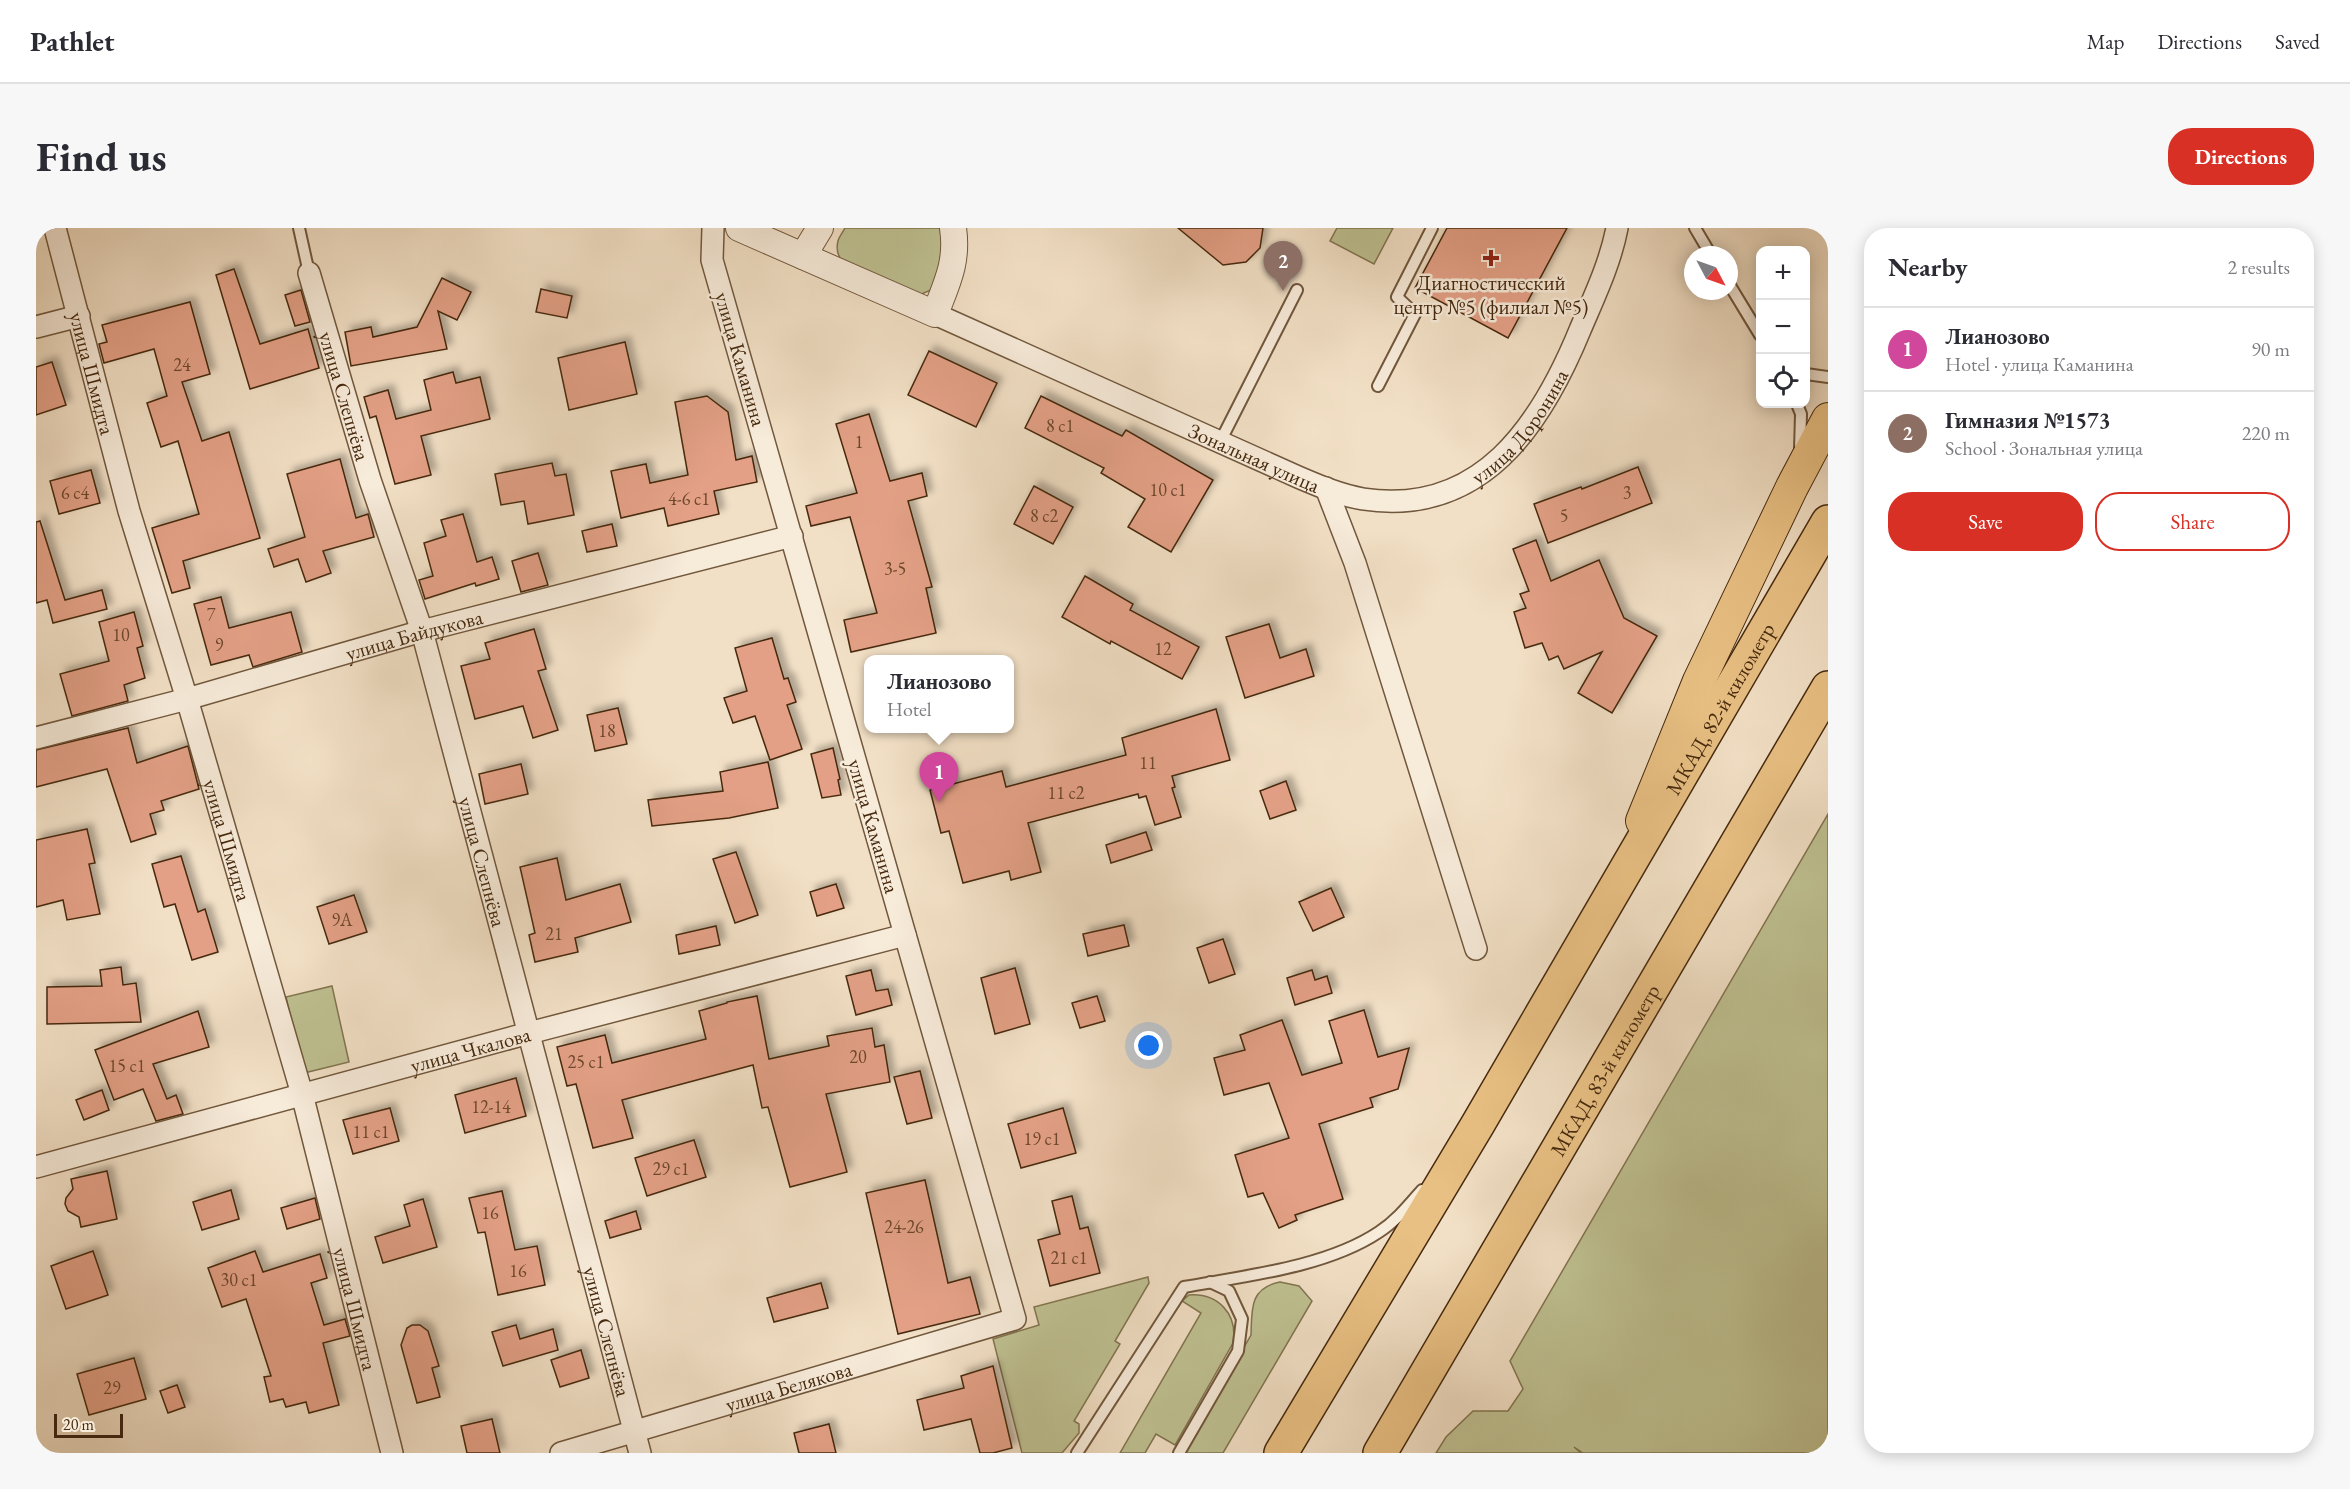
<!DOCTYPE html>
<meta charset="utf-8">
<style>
:root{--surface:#fff;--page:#f7f7f7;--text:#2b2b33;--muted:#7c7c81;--line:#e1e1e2;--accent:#d93025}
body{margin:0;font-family:"EB Garamond",serif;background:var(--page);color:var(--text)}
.controls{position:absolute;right:18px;top:18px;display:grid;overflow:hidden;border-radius:12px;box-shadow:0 3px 15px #0003}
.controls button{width:54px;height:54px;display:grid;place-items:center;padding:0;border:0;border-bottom:2px solid var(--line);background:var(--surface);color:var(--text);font:30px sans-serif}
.compass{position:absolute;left:1648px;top:18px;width:54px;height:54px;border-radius:50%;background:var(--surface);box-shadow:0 3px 15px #0003;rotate:131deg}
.scale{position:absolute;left:18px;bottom:15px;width:69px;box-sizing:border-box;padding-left:6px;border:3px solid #46290e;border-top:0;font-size:16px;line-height:21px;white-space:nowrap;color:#46290e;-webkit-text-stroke:4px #f7ebda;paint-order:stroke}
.you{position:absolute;left:1113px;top:818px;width:21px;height:21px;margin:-15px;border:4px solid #fff;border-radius:50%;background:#1a73e8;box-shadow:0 0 0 9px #1a73e833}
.badge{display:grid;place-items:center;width:39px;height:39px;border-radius:50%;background:var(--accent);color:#fff;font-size:20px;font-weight:700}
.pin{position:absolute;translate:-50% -50px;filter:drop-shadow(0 2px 3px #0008)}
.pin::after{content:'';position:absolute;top:32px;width:21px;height:18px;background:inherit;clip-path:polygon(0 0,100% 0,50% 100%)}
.popup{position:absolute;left:828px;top:427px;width:150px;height:78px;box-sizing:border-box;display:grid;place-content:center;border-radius:12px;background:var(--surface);filter:drop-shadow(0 2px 4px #0005);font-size:20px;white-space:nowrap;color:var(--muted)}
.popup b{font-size:22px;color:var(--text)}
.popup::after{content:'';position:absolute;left:50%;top:100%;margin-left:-12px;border:12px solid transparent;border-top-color:var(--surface)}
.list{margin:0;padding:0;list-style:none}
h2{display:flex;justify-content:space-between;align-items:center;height:78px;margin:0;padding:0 24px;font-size:26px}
h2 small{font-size:20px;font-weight:400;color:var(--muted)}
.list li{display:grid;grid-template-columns:39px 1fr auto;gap:18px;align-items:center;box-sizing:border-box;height:84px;padding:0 24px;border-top:2px solid var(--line)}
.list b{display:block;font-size:22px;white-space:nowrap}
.list p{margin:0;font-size:20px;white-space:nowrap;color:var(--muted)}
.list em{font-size:20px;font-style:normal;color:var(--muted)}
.actions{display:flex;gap:12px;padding:18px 24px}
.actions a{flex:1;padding:14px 0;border:2px solid var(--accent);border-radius:24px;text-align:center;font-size:21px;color:var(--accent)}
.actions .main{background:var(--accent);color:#fff}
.icon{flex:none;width:33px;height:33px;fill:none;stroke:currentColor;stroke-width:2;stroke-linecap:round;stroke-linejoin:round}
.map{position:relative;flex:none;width:1792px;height:1225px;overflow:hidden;border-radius:24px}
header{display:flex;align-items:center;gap:36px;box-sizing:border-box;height:84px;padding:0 30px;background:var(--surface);border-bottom:2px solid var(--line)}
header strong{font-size:28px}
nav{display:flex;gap:33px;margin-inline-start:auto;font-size:21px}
.intro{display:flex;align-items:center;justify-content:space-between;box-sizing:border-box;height:144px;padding:0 36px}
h1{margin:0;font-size:42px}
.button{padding:15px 27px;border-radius:24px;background:var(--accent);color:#fff;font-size:21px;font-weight:700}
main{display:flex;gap:36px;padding:0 36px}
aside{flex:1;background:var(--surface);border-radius:24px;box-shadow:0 3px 15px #0003}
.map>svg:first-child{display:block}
</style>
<header>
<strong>Pathlet</strong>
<nav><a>Map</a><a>Directions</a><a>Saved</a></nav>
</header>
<div class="intro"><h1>Find us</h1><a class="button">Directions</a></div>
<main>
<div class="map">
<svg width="1792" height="1225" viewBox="0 0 1792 1225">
<defs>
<filter id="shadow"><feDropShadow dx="5.5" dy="-5.5" stdDeviation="3" flood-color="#0004"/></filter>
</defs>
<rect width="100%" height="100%" fill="#f2e0c6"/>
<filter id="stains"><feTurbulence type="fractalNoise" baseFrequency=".00333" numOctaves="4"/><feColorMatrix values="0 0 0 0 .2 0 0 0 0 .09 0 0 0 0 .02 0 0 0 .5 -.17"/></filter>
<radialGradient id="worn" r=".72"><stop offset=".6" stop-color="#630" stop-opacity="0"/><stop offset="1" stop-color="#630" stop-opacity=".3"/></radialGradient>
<g fill="#bfc192" stroke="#827550" stroke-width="1.5">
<path d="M809,0H909L910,34L895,62L881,68C857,60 793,47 802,13C803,9 807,4 809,0Z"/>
<polygon points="1301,0 1357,0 1338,36 1294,13"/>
<polygon points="1792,586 1792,1225 1547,1225 1538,1219 1545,1225 1400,1225 1410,1209 1437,1183 1472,1183 1487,1161 1474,1133"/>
<polygon points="296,758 313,834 268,845 250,769"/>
<polygon points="1112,1049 1113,1055 1079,1113 1084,1116 1038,1193 1043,1196 1043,1205 1026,1225 986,1225 957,1111 1003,1097 998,1079"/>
<path d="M1244,1054L1263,1058L1276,1073L1187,1225H1147L1215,1107C1216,1082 1213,1060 1244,1054Z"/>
<path d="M1153,1067C1182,1065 1202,1086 1197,1115L1139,1217L1120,1206L1109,1225H1084L1165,1085L1146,1073Z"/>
</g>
<g fill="#e3a086" stroke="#46290e" stroke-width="1.5" filter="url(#shadow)">
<polygon points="1142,0 1227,0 1224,20 1210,34 1187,37"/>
<polygon points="1411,0 1531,0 1472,110 1379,60"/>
<polygon points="198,41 224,116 272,101 283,140 214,161 180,47"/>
<polygon points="406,50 435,64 421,92 402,83 411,121 315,138 309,104 335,99 337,109 381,99"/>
<polygon points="505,61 536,68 531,90 500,84"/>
<polygon points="265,62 274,94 259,98 249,67"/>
<polygon points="154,74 174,146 146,154 166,213 193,204 224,310 147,333 154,360 136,365 116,300 163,286 142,213 125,219 111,175 131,168 118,121 68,135 63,116 71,114 66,97"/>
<polygon points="589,114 601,166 533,182 522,130"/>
<polygon points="893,123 961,155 940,199 872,167"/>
<polygon points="16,134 30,177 0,187 0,139"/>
<polygon points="417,144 420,155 444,149 454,191 385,208 395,247 359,256 340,188 334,190 328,169 352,162 360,191 395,182 388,152"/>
<polygon points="671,168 692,184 700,232 716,228 721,254 678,263 683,286 632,298 628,280 585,290 575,243 610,236 614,255 652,247 639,174"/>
<polygon points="1005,168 1086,208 1090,202 1177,252 1135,324 1092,299 1109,271 1065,245 1068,240 989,200"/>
<polygon points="833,186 854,253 886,245 891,268 872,273 896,359 890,360 900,405 815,424 808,392 841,385 814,289 775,298 770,278 821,265 800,196"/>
<polygon points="304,231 320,290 332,286 338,309 287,323 295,345 270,354 262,331 238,339 232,321 269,309 251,246"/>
<polygon points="516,235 519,248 530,246 538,287 492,296 488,273 465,277 459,246"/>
<polygon points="1602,239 1616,275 1512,315 1498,276 1545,259 1546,261"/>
<polygon points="55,242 64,275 23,286 14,253"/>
<polygon points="998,258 1037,279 1017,316 978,296"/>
<polygon points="427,286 441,334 456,329 463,351 440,358 439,355 389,371 383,352 397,348 388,315 410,308 405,292"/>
<polygon points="4,293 29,372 66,362 71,381 17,395 11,372 0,375 0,294"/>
<polygon points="576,296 581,318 551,324 546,303"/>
<polygon points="1500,312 1515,353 1563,332 1588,390 1621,408 1576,485 1542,465 1566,424 1528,441 1522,428 1513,432 1506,415 1489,420 1478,384 1490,380 1484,366 1493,363 1477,321"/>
<polygon points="502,325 512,357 485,364 476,333"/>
<polygon points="1049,348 1097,376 1094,382 1163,419 1146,451 1075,413 1074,416 1026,389"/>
<polygon points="185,369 193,400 255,384 266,424 217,439 213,427 175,437 158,376"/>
<polygon points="98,384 107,418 101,420 109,450 88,457 92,473 36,488 24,446 73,433 63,394"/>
<polygon points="1233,396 1244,430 1270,421 1278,448 1209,470 1190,409"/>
<polygon points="498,401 510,441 502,443 522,502 497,510 487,478 439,491 425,438 454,431 449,415"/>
<polygon points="736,410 748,451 752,450 760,474 751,477 766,521 734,532 719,488 697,495 688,470 711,463 699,420"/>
<polygon points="582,480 591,516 559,523 551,487"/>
<polygon points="1180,481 1194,532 1136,548 1139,559 1136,560 1145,589 1119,597 1110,568 1103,570 1102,566 992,595 1005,644 975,652 973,643 927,655 913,603 905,605 894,562 966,543 970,559 1090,527 1086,510"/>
<polygon points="92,500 101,535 152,518 163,561 125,573 128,582 114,586 120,606 95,614 71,541 0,559 0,522"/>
<polygon points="797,520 804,551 802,552 805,567 786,570 775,526"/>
<polygon points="732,534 742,580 693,590 616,598 612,572 687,563 684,544"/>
<polygon points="485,536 492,566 449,576 443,546"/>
<polygon points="1250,553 1260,582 1234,591 1224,563"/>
<polygon points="51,601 59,635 53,636 64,686 31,692 27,672 0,679 0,612"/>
<polygon points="1110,604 1116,622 1075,635 1070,617"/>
<polygon points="700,624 722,687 699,695 677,631"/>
<polygon points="145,628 162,684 169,681 182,724 156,732 139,676 128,679 116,636"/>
<polygon points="521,630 530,672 584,656 595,694 539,710 542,724 499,734 493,707 499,705 484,639"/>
<polygon points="800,656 808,680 781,688 774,664"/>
<polygon points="1295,660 1308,689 1277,703 1263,674"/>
<polygon points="318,667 331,704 293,716 281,679"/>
<polygon points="1088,697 1093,718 1052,728 1047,706"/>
<polygon points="680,698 684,717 643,726 640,707"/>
<polygon points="1187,711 1199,746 1173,755 1161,720"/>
<polygon points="85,739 87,757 100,755 105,794 11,796 11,759 66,758 64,742"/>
<polygon points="979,740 994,796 959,806 945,750"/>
<polygon points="835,742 840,763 852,761 856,777 820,787 810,748"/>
<polygon points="1276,742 1279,752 1291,748 1296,765 1259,777 1251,750"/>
<polygon points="721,768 733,831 793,818 791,808 836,800 839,819 848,817 854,854 790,866 811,944 754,959 732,879 726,880 717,837 586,872 597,910 557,920 540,856 531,858 521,819 569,807 576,835 670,811 663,783 691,775 691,774"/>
<polygon points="1061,768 1069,793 1044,800 1036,775"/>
<polygon points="1328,782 1342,829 1373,820 1362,861 1334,870 1337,879 1283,896 1307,971 1259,987 1261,992 1243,1000 1227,965 1212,969 1199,927 1253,910 1233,855 1188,867 1178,830 1209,822 1204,807 1246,792 1266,847 1306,835 1293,793"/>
<polygon points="162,783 173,819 117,836 131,871 140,867 147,886 120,893 107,861 78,872 59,822"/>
<polygon points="884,843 896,890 871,896 858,849"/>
<polygon points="480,850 490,888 429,905 419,867"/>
<polygon points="66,862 73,882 48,892 40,872"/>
<polygon points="354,880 363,913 317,926 307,892"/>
<polygon points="1027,880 1040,925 985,940 972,896"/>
<polygon points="658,912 670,949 611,968 599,930"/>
<polygon points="71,943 81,991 45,999 43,989 32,983 29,976 30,970 37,961 35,951"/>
<polygon points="889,952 912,1055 934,1049 944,1086 862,1106 830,965"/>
<polygon points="195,962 203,991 166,1002 157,974"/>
<polygon points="466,963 479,1022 501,1018 509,1057 462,1067 449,1004 442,1005 433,970"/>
<polygon points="1036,968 1044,1001 1052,999 1064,1045 1014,1058 1002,1012 1024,1006 1016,973"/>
<polygon points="279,970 284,991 251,1001 245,980"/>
<polygon points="387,971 401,1019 347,1035 339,1009 374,998 368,977"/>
<polygon points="600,983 605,1001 574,1010 569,993"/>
<polygon points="57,1023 72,1067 30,1081 15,1038"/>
<polygon points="219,1023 227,1044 284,1026 291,1050 275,1055 288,1097 309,1091 314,1108 287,1115 303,1177 273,1185 270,1174 250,1179 247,1171 234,1174 228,1149 235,1148 210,1071 186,1079 172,1040"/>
<polygon points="785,1055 792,1080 738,1094 731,1070"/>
<polygon points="376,1097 384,1097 392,1103 403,1138 396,1140 404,1169 381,1175 365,1117 371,1100"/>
<polygon points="480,1097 484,1111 517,1101 522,1122 467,1138 456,1104"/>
<polygon points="545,1122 553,1150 524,1159 515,1132"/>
<polygon points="98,1130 110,1171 53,1187 41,1146"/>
<polygon points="957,1138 976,1220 957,1225 944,1225 935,1191 888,1202 881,1172 928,1160 925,1148"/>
<polygon points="141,1157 149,1179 132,1185 124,1163"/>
<polygon points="456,1191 464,1225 431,1225 425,1198"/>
<polygon points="793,1196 800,1225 763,1225 758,1205"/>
</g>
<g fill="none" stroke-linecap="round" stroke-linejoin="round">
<g stroke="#71573c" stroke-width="14">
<g id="service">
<polyline points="263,0 273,45"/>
<polyline points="1659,0 1675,27"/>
<polyline points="1693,56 1724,107"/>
<polyline points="1770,146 1792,149"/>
<polyline points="1342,158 1379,86 1361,69 1396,0"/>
<polyline points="1761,176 1765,186 1764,222"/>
<polyline points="1184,214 1261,62"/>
<path d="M1041,1225L1148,1059C1209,1048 1291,1039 1343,1004C1360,993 1372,978 1386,962"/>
<polyline points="1143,1225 1202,1123 1206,1091 1193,1063 1174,1054"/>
</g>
</g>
<g stroke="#71573c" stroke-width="24">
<g id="minor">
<path id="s1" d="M19,0L93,283L151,471L266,866L356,1225"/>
<path id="s2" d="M273,45L334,252L386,403L604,1225"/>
<path id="s3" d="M899,86L1262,249C1283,258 1304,267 1327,271C1445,289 1505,197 1544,102C1558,69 1574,36 1581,0"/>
<polyline points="0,99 43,88"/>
<polyline points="1290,260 1319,335 1440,721"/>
<path id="s4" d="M0,510L151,471L386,403L756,308"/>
<path id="s5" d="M0,939L493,805L869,707"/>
<path id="s6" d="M525,1225L979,1091L676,32L677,0"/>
</g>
</g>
<g stroke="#71573c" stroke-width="28">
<g id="tertiary">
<path d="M703,0L899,86C911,55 922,34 917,0"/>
<polyline points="767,28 784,0"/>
</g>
</g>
<g stroke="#46290e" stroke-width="34">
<polyline id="primary" points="1606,593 1663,453 1756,259 1792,191"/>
</g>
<g stroke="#46290e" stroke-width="36">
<g id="trunk">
<path id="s7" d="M1245,1225L1442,896L1792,294"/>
<path id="s8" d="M1344,1225L1792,460"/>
</g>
</g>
<use href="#service" stroke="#f7ebda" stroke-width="10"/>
<use href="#minor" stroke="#f7ebda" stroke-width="21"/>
<use href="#tertiary" stroke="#f7ebda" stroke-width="26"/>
<use href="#primary" stroke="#e9c083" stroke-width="32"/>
<use href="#trunk" stroke="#e9c083" stroke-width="33"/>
</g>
<path fill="#8f2418" stroke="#f7ebda" stroke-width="2" d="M1452 21h6v6h6v6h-6v6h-6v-6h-6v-6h6z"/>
<g text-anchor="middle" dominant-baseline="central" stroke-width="5" stroke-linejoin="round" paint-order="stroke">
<g font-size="18" fill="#6d472c">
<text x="146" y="136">24</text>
<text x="1024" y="197">8 с1</text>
<text x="823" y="213">1</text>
<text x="1132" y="261">10 с1</text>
<text x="39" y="264">6 с4</text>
<text x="1591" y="264">3</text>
<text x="653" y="270">4-6 с1</text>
<text x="1008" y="287">8 с2</text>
<text x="1528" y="287">5</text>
<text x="859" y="340">3-5</text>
<text x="175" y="386">7</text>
<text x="85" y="406">10</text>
<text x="183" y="416">9</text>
<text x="1127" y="420">12</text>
<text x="571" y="502">18</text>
<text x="1112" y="534">11</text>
<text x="1030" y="564">11 с2</text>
<text x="306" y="691">9А</text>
<text x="518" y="705">21</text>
<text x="822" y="828">20</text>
<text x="550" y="833">25 с1</text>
<text x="91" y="837">15 с1</text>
<text x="455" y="878">12-14</text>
<text x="335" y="903">11 с1</text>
<text x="1006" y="910">19 с1</text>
<text x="635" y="940">29 с1</text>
<text x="454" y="984">16</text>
<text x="868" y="998">24-26</text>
<text x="1033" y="1029">21 с1</text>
<text x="482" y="1042">16</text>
<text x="203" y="1051">30 с1</text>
<text x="76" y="1159">29</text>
</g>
<g font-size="21" fill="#46290e" stroke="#f7ebda">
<text x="1455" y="54">Диагностический<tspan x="1455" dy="24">центр №5 (филиал №5)</tspan></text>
</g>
<g font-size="21" fill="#46290e" stroke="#f7ebda">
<text transform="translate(705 131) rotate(74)">улица Каманина</text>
<text stroke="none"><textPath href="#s1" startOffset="150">улица Шмидта</textPath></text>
<text stroke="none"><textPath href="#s2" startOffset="128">улица Слепнёва</textPath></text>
<text stroke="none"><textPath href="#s3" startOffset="652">улица Доронина</textPath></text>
<text stroke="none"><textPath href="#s3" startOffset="350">Зональная улица</textPath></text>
<text stroke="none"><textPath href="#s4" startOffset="392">улица Байдукова</textPath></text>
<text stroke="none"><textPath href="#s7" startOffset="864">МКАД, 82-й километр</textPath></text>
<text transform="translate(838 598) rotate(74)">улица Каманина</text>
<text stroke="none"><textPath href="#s1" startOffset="636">улица Шмидта</textPath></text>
<text stroke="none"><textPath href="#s2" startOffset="614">улица Слепнёва</textPath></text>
<text stroke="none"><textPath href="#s5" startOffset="450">улица Чкалова</textPath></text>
<text stroke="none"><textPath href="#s8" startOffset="444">МКАД, 83-й километр</textPath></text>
<text stroke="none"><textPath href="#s1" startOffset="1122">улица Шмидта</textPath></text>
<text stroke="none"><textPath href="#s2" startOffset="1100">улица Слепнёва</textPath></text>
<text stroke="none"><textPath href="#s6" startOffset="237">улица Белякова</textPath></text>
</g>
</g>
<rect width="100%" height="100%" filter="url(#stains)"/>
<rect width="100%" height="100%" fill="url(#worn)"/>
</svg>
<div class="controls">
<button>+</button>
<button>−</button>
<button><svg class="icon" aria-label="locate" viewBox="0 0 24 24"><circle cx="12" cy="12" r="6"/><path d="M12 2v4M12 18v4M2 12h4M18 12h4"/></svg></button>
</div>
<svg class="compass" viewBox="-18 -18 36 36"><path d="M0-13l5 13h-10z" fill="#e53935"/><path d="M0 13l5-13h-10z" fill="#7c7c81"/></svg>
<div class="scale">20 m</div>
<div class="you"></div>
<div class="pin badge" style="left:903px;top:574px;background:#d1479c">1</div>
<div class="popup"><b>Лианозово</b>Hotel</div>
<div class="pin badge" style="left:1247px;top:63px;background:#8d6e63">2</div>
</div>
<aside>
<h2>Nearby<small>2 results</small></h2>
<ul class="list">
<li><span class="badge" style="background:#d1479c">1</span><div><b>Лианозово</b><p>Hotel · улица Каманина</p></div><em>90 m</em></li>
<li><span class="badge" style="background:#8d6e63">2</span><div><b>Гимназия №1573</b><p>School · Зональная улица</p></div><em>220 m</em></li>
</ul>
<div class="actions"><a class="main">Save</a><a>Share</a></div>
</aside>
</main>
